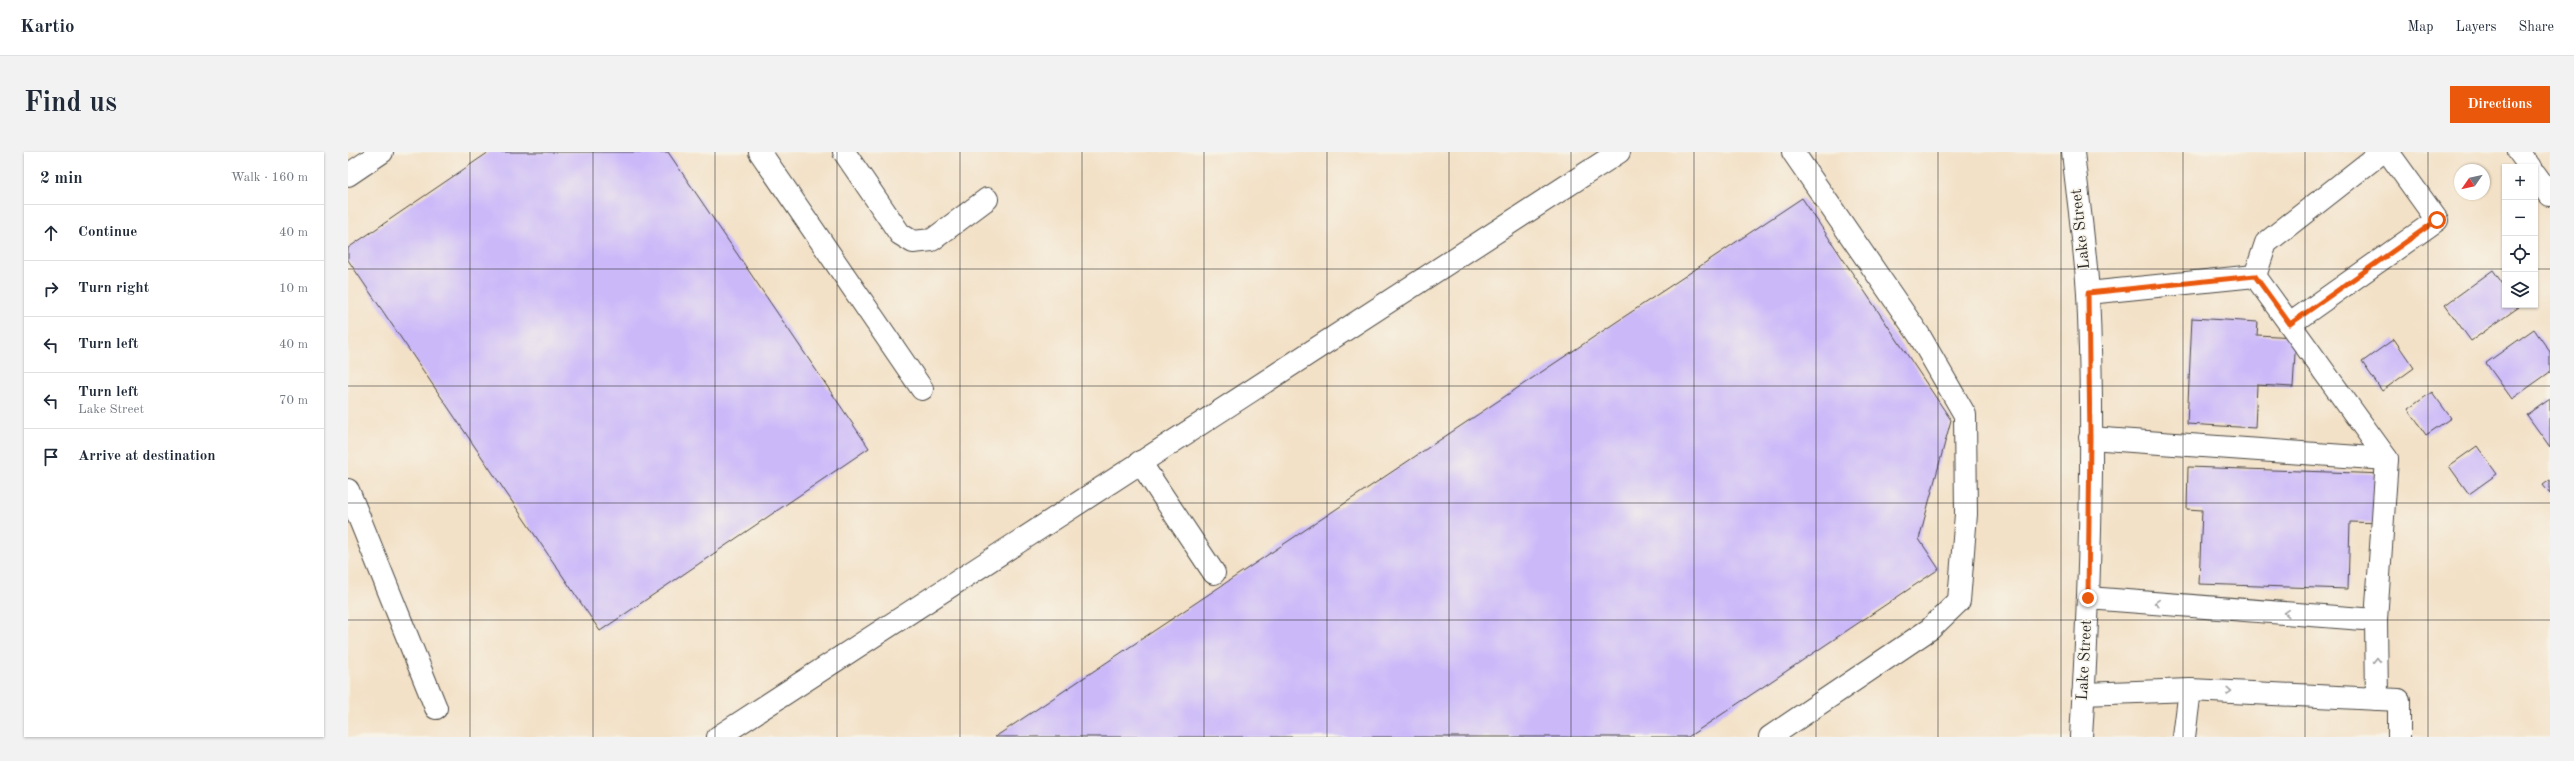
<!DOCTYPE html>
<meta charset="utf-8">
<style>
:root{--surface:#fff;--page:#f2f2f3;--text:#1f2937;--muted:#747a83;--line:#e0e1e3;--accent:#ea580c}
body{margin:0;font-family:"Old Standard TT",serif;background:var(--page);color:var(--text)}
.controls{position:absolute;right:12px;top:12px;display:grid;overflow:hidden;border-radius:0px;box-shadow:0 1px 3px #0004}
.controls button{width:36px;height:36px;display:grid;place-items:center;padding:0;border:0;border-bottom:1px solid var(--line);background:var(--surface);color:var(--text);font:20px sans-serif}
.compass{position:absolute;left:2106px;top:12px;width:36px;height:36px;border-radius:50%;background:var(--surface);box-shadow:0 1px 3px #0004;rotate:236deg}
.stop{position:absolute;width:12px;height:12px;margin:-9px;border:3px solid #ea580c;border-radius:50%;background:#fff}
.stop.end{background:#ea580c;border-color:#fff;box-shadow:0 1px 4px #0008}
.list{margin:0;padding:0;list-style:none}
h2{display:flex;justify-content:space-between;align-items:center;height:52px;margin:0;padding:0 16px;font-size:17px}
h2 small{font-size:13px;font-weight:400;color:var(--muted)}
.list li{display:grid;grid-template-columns:26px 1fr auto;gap:12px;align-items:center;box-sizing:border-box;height:56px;padding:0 16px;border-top:1px solid var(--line)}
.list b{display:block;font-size:15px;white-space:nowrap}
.list p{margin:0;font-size:13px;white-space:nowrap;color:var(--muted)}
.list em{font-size:13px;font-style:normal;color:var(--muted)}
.icon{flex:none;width:22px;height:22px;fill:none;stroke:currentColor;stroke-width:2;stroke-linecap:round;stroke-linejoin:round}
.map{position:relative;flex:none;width:2202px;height:585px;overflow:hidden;border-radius:0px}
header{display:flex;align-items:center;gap:24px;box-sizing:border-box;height:56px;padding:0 20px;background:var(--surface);border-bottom:1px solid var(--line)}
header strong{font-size:19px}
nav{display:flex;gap:22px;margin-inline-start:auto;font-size:14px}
.intro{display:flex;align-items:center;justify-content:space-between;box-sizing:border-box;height:96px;padding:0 24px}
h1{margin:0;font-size:28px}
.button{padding:10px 18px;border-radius:0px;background:var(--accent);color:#fff;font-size:14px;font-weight:700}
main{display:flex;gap:24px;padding:0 24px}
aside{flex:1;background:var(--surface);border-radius:0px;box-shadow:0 1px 3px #0004}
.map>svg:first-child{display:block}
</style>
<header>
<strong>Kartio</strong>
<nav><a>Map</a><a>Layers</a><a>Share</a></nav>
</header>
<div class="intro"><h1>Find us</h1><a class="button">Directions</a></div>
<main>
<aside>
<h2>2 min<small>Walk · 160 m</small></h2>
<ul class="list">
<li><svg class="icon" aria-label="ahead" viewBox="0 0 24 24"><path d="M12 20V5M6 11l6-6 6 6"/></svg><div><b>Continue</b></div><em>40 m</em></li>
<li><svg class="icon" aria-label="right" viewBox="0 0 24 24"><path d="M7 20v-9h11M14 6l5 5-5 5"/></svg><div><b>Turn right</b></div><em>10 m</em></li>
<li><svg class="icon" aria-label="left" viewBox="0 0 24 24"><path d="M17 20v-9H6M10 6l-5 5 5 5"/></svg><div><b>Turn left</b></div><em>40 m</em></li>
<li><svg class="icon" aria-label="left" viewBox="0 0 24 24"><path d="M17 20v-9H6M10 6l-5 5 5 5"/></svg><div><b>Turn left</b><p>Lake Street</p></div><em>70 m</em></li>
<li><svg class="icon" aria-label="arrive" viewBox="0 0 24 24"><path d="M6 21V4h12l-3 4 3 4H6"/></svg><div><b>Arrive at destination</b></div></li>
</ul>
</aside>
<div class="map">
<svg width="2202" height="585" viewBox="0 0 2202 585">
<rect width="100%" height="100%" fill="#f7f3e8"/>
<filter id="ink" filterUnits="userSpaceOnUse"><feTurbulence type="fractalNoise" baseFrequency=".025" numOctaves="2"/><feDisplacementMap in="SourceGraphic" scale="8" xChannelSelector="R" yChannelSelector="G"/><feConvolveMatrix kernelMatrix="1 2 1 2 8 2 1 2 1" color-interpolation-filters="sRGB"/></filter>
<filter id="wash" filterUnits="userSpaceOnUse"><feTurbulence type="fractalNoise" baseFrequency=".012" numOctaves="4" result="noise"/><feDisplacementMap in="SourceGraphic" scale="16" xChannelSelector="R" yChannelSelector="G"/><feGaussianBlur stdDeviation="0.9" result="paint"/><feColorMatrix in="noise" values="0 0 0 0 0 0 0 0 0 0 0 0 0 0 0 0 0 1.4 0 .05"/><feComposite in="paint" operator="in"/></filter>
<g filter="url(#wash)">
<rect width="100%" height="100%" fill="#f3e1c7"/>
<g id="blocks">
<g fill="#cab8f9">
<polygon points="141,0 320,0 521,296 252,479 0,108 0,96"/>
<polygon points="1454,46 1603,268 1571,387 1591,417 1340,585 647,585"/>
<polygon points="2145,118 2157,135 2157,153 2171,155 2123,189 2097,153"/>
<polygon points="1844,166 1910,170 1909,183 1948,185 1945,235 1909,233 1907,276 1839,272"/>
<polygon points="2186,177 2202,200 2202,220 2164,247 2138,211"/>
<polygon points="2046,187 2066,216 2034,239 2014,210"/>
<polygon points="2084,240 2103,266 2078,283 2060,257"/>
<polygon points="2202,247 2202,295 2179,263"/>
<polygon points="2129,294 2149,322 2121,342 2101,314"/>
<polygon points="1840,315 2037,322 2035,371 2002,370 2000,437 1851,432 1854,358 1839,357"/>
<polygon points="2202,328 2202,342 2195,333"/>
</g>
</g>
</g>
<g filter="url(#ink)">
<use href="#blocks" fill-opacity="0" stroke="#494642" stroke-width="1"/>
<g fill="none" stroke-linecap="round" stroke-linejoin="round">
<g stroke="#494642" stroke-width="24">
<g id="minor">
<polyline points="412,0 574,237"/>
<polyline points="496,0 552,82 565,90 584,88 639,47"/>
<polyline points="2171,0 2182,15"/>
<polyline points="2187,22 2202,43"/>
<polyline points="0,23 34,0"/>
<polyline points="1907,124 1918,91 2034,0"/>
<polyline points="1740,141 1907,124 2039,307 2028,468"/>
<polyline points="1942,172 2089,68 2040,0"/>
<polyline points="1742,286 2039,307"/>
<polyline points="792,310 866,421"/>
<polyline points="0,338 88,556"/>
<polyline points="1740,446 2028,468 2029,547"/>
<polyline points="1735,542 1842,538 2051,548 2051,585"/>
<polyline points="370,585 1271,0"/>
<polyline points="1422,585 1582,477 1611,449 1618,362 1617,263 1571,183 1445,0"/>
<polyline points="1836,585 1842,538"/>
</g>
</g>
<g stroke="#494642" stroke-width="24">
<path id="major" d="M1725,0C1730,47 1737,94 1740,141C1747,288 1742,438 1733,585"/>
</g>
<use href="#minor" stroke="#fff" stroke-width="22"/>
<use href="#major" stroke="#fff" stroke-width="22"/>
</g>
<defs><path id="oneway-chevron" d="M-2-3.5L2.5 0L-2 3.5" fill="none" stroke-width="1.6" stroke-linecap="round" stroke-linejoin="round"/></defs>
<g stroke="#a0a0a0">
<use href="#oneway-chevron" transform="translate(1809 451) rotate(-176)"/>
<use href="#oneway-chevron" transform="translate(1939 461) rotate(-176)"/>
<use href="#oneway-chevron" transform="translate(2029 508) rotate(-91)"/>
<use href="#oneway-chevron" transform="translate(1881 539) rotate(3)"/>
</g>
</g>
<g fill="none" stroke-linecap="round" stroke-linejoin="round" filter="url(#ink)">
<polyline stroke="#ea580c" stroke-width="5" points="1740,446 1742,286 1740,141 1907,124 1942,172 2089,68"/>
</g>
<path fill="none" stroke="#2b2b2b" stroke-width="1" stroke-opacity="0.55" d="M122,0V585M245,0V585M367,0V585M489,0V585M612,0V585M734,0V585M856,0V585M979,0V585M1101,0V585M1223,0V585M1346,0V585M1468,0V585M1590,0V585M1713,0V585M1835,0V585M1957,0V585M2080,0V585M0,117H2157M2187,117H2202M0,234H2202M0,351H2202M0,468H2202"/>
<g text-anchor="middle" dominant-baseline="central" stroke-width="3" stroke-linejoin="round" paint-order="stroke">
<g font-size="16" fill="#2b2b2b" stroke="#f7f3e8">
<text transform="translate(1733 77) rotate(-96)">Lake Street</text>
<text transform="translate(1737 508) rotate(-87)">Lake Street</text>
</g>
</g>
</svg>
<div class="controls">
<button>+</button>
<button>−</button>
<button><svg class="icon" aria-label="locate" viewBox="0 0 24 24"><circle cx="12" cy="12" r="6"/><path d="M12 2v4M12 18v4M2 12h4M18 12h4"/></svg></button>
<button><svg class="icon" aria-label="layers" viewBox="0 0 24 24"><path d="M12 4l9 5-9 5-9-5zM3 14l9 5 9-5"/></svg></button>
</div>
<svg class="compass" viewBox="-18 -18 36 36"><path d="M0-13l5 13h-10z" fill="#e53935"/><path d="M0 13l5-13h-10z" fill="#747a83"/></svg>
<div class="stop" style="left:2089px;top:68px"></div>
<div class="stop end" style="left:1740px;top:446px"></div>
</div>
</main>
